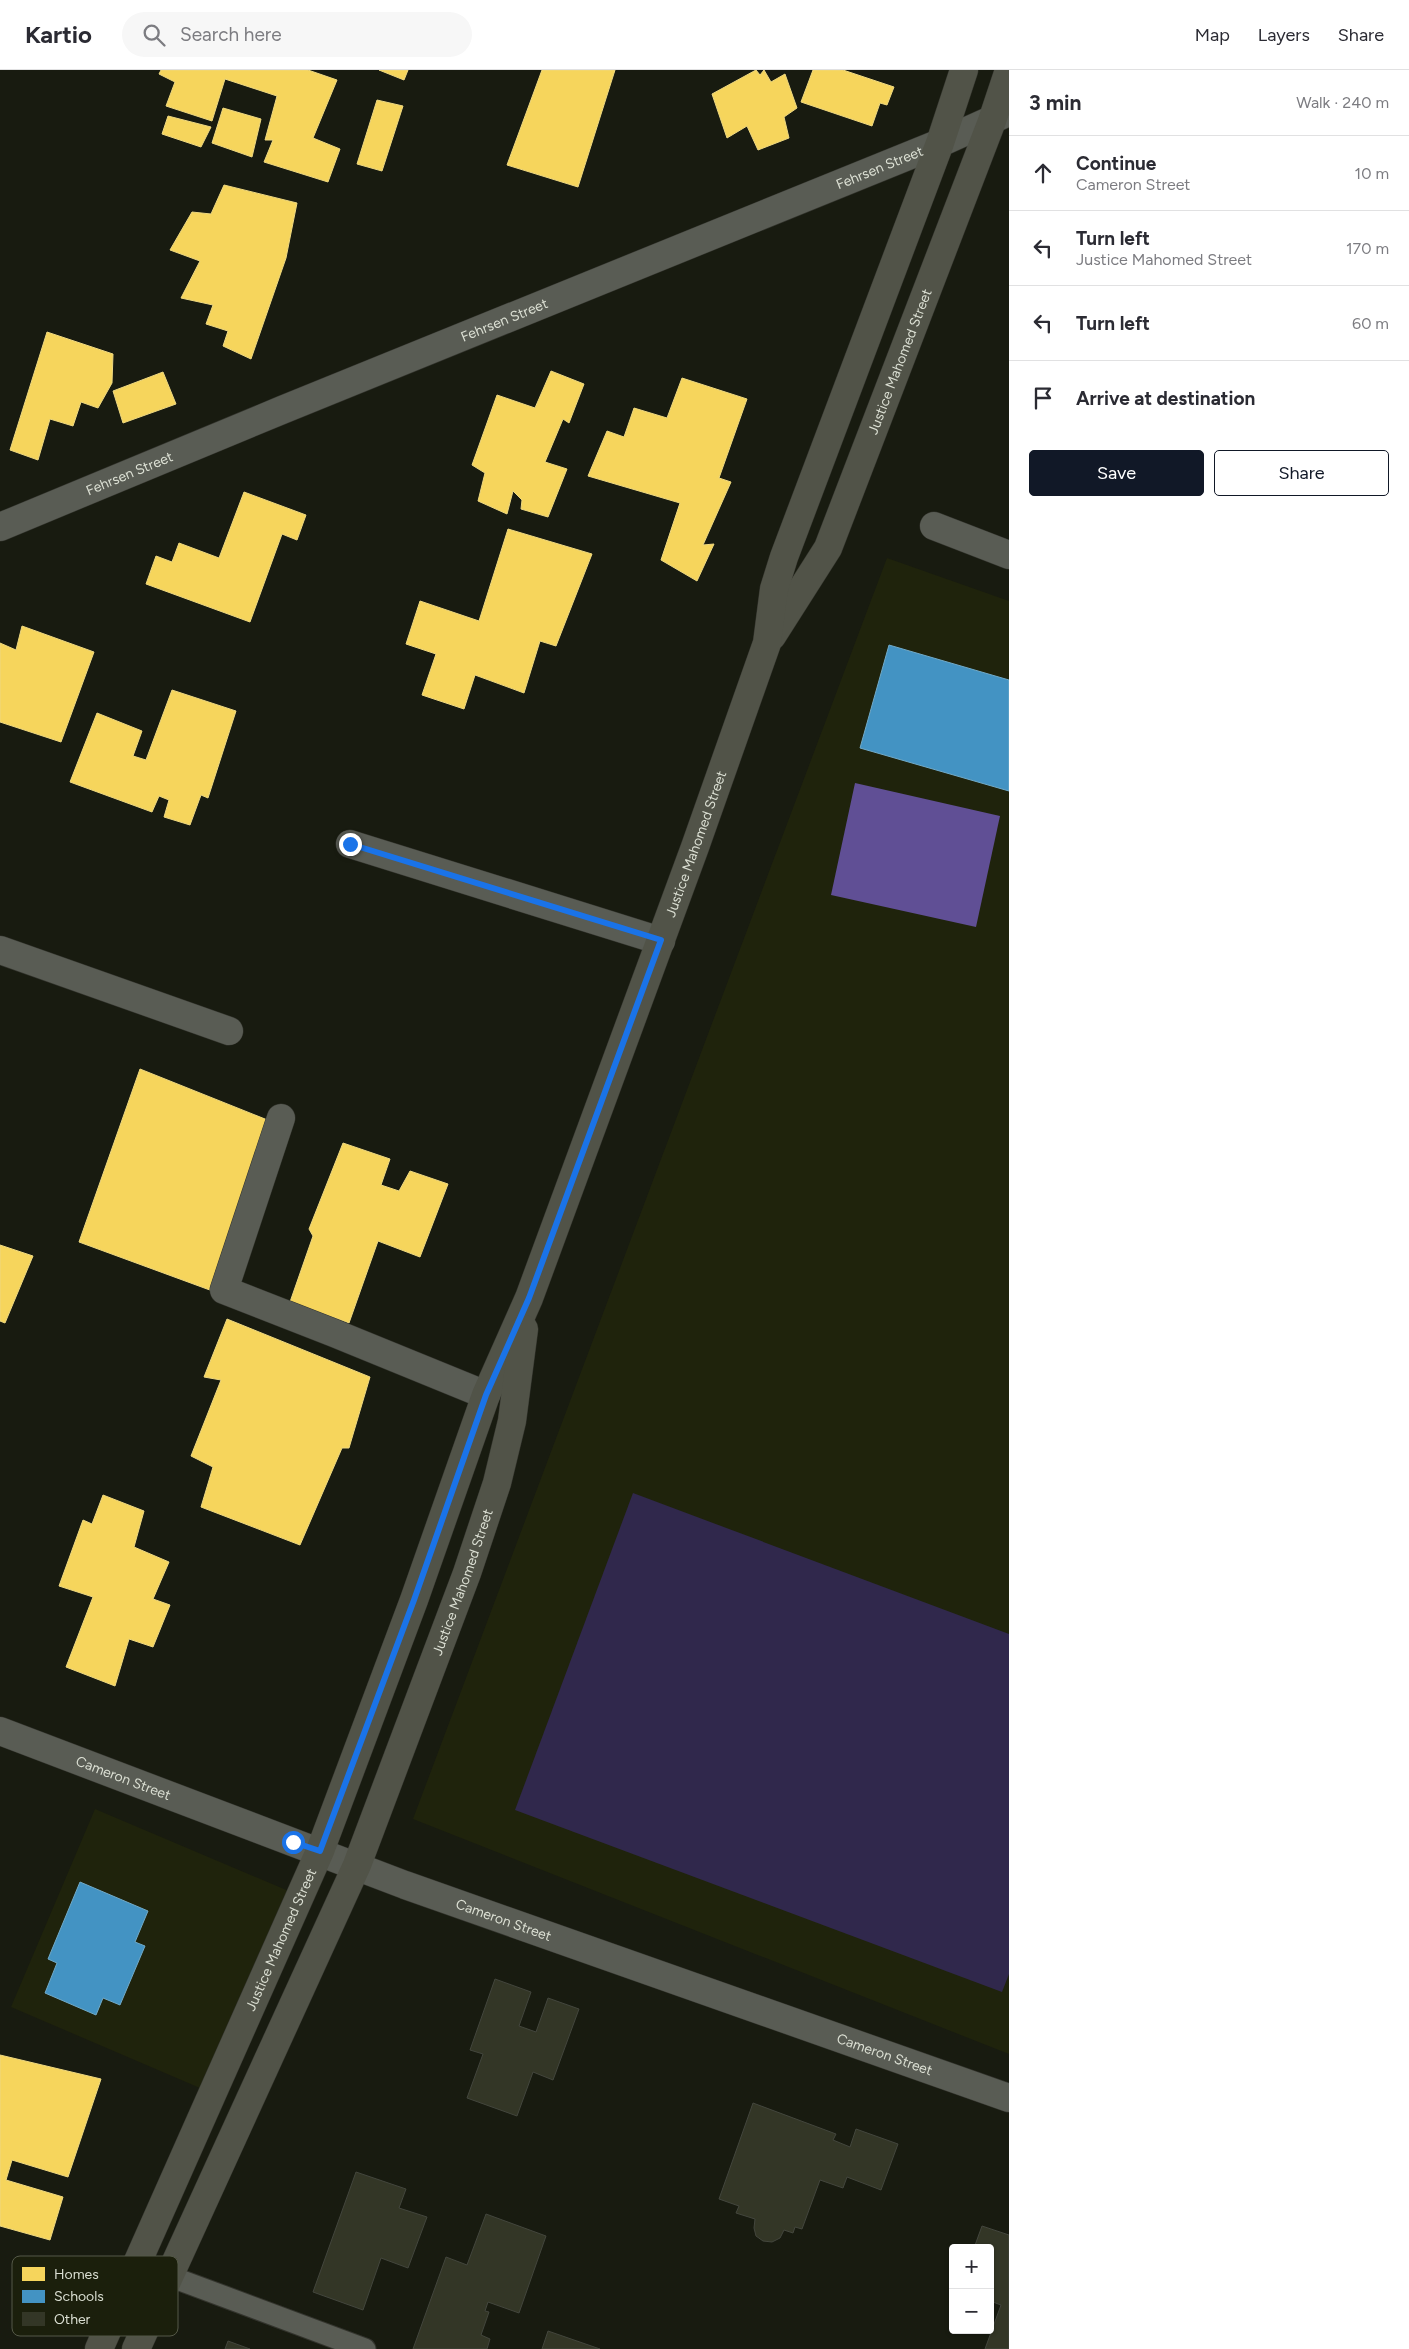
<!DOCTYPE html>
<meta charset="utf-8">
<style>
:root{--surface:#fff;--page:#f7f7f7;--text:#2b2b33;--muted:#7c7c81;--line:#e1e1e2;--accent:#111827}
body{margin:0;font-family:Figtree,sans-serif;background:var(--page);color:var(--text)}
.controls{position:absolute;right:15px;bottom:15px;display:grid;overflow:hidden;border-radius:5px;box-shadow:0 1px 4px #0004}
.controls button{width:45px;height:45px;display:grid;place-items:center;padding:0;border:0;border-bottom:1px solid var(--line);background:var(--surface);color:var(--text);font:25px sans-serif}
.stop{position:absolute;width:15px;height:15px;margin:-11px;border:4px solid #1a73e8;border-radius:50%;background:#fff}
.stop.end{background:#1a73e8;border-color:#fff;box-shadow:0 1px 5px #0008}
.list{margin:0;padding:0;list-style:none}
h2{display:flex;justify-content:space-between;align-items:center;height:65px;margin:0;padding:0 20px;font-size:21px}
h2 small{font-size:16px;font-weight:400;color:var(--muted)}
.list li{display:grid;grid-template-columns:32px 1fr auto;gap:15px;align-items:center;box-sizing:border-box;height:75px;padding:0 20px;border-top:1px solid var(--line)}
.list b{display:block;font-size:19px;white-space:nowrap}
.list p{margin:0;font-size:16px;white-space:nowrap;color:var(--muted)}
.list em{font-size:16px;font-style:normal;color:var(--muted)}
.actions{display:flex;gap:10px;padding:15px 20px}
.actions a{flex:1;padding:11px 0;border:1px solid var(--accent);border-radius:5px;text-align:center;font-size:18px;color:var(--accent)}
.actions .main{background:var(--accent);color:#fff}
.icon{flex:none;width:28px;height:28px;fill:none;stroke:currentColor;stroke-width:2;stroke-linecap:round;stroke-linejoin:round}
.map{position:relative;flex:none;width:1009px;height:2279px;overflow:hidden}
header{display:flex;align-items:center;gap:30px;box-sizing:border-box;height:70px;padding:0 25px;background:var(--surface);border-bottom:1px solid var(--line)}
header strong{font-size:24px}
nav{display:flex;gap:28px;margin-inline-start:auto;font-size:18px}
.search{width:350px;height:45px;background:var(--page);display:flex;align-items:center;gap:12px;box-sizing:border-box;padding:0 18px;border-radius:28px;color:var(--muted);font-size:19px}
main{display:flex}
aside{flex:1;background:var(--surface)}
.map>svg:first-child{display:block}
</style>
<header>
<strong>Kartio</strong>
<div class="search"><svg class="icon" aria-label="search" viewBox="0 0 24 24"><circle cx="10" cy="10" r="6"/><path d="M15 15l6 6"/></svg>Search here</div>
<nav><a>Map</a><a>Layers</a><a>Share</a></nav>
</header>
<main>
<div class="map">
<svg width="1009" height="2279" viewBox="0 0 1009 2279">
<rect width="100%" height="100%" fill="#181b10"/>
<g fill="#1f230c">
<polygon points="887,488 1009,531 1009,1984 413,1749"/>
<polygon points="95,1739 298,1825 214,2024 11,1937"/>
</g>
<polygon fill="#30284c" points="633,1423 1009,1564 1009,1904 1002,1922 515,1740"/>
<polygon fill="#604f95" points="855,713 1000,746 976,857 831,825"/>
<g fill="#f6d55c" stroke="#eed880">
<polygon points="161,0 308,0 337,10 313,68 340,79 328,112 264,92 273,70 265,70 277,26 225,9 212,51 166,36 175,12 159,4"/>
<polygon points="379,0 408,0 404,10"/>
<polygon points="542,0 615,0 578,117 507,95"/>
<polygon points="756,0 760,5 764,0 771,12 785,4 797,38 784,47 789,68 758,80 747,56 727,68 712,24"/>
<polygon points="813,0 843,0 894,17 887,35 880,33 872,56 801,32"/>
<polygon points="377,30 403,36 382,101 357,94"/>
<polygon points="223,38 261,49 252,87 212,73"/>
<polygon points="168,46 211,57 201,77 162,64"/>
<polygon points="224,115 297,133 286,188 251,289 223,276 228,261 206,254 213,235 181,228 200,191 170,180 192,142 211,144"/>
<polygon points="47,262 113,284 112,313 98,338 81,332 73,356 50,349 38,390 10,380"/>
<polygon points="551,301 584,314 569,353 563,349 545,392 567,399 548,447 521,439 522,430 513,421 507,444 478,431 485,403 472,395 497,325 535,338"/>
<polygon points="163,302 176,334 123,353 113,321"/>
<polygon points="682,308 747,329 719,408 731,412 703,475 714,474 697,511 661,490 680,433 588,406 607,361 624,367 634,338 667,348"/>
<polygon points="244,422 306,445 297,470 282,464 250,552 146,514 156,486 172,492 179,473 219,488"/>
<polygon points="508,459 592,484 556,576 540,571 524,623 475,605 464,639 422,625 436,584 406,574 420,531 479,551"/>
<polygon points="22,556 94,582 61,672 0,652 0,573 16,580"/>
<polygon points="172,620 236,641 208,728 201,725 190,755 164,747 169,730 159,726 152,742 70,712 97,643 142,661 133,686 146,690"/>
<polygon points="140,999 275,1053 218,1223 79,1172"/>
<polygon points="343,1073 390,1089 381,1115 399,1121 410,1101 448,1114 420,1187 378,1171 349,1253 290,1232 313,1166 309,1159"/>
<polygon points="0,1175 33,1186 5,1253 0,1251"/>
<polygon points="227,1249 370,1307 349,1378 342,1378 300,1475 201,1437 213,1397 191,1386 221,1310 204,1307"/>
<polygon points="103,1425 144,1441 134,1477 169,1492 153,1529 170,1535 153,1577 129,1569 115,1616 66,1597 93,1527 59,1516 83,1450 92,1454"/>
<polygon points="0,1985 101,2009 68,2107 12,2090 6,2110 63,2127 50,2170 0,2156"/>
</g>
<g fill="#4393c3" stroke="#71aac8">
<polygon points="889,575 1009,610 1009,721 860,678"/>
<polygon points="80,1812 148,1841 135,1872 145,1876 120,1935 103,1928 96,1945 45,1923 57,1893 48,1889"/>
</g>
<g fill="#333626" stroke="#43463d">
<polygon points="495,1909 531,1922 519,1956 536,1962 548,1928 579,1939 553,2010 533,2002 517,2046 467,2028 483,1984 470,1980"/>
<polygon points="753,2033 836,2064 833,2070 850,2077 856,2059 898,2074 881,2120 847,2107 843,2118 820,2110 802,2159 795,2157 793,2163 784,2160 780,2168 772,2172 763,2171 756,2166 754,2158 755,2149 736,2143 739,2136 719,2129"/>
<polygon points="356,2102 406,2119 399,2138 427,2147 408,2198 381,2188 363,2240 313,2222"/>
<polygon points="486,2144 546,2166 519,2243 488,2232 485,2241 489,2242 481,2265 490,2269 487,2279 413,2279 446,2187 467,2195"/>
<polygon points="982,2156 1009,2165 1009,2279 985,2279 1001,2235 990,2231 990,2178 974,2178"/>
<polygon points="548,2261 600,2279 542,2279"/>
<polygon points="228,2271 250,2279 225,2279"/>
</g>
<g fill="none" stroke-linecap="round" stroke-linejoin="round">
<g stroke="#33342d" stroke-width="23">
<polyline id="service" points="169,2206 365,2279"/>
</g>
<g stroke="#33342d" stroke-width="29">
<g id="minor">
<polyline points="934,456 1009,485"/>
<path id="s1" d="M0,457L282,340L940,73L1009,42"/>
<polyline points="350,774 661,871"/>
<polyline points="0,880 229,961"/>
<polyline points="281,1048 224,1220 334,1263 486,1325"/>
<path id="s2" d="M0,1661L405,1815L1009,2028"/>
</g>
</g>
<g stroke="#33342d" stroke-width="29">
<g id="secondary">
<path id="s3" d="M772,566L828,478L992,51L1009,0"/>
<path id="s4" d="M99,2279L320,1781L414,1530L486,1325L529,1228L695,777L767,573L774,519L784,487L940,73L964,0"/>
<path id="s5" d="M136,2279L357,1795L467,1503L497,1413L512,1351L524,1259"/>
</g>
</g>
<use href="#service" stroke="#595c54" stroke-width="21"/>
<use href="#minor" stroke="#595c54" stroke-width="28"/>
<use href="#secondary" stroke="#515348" stroke-width="28"/>
</g>
<g fill="none" stroke-linecap="round" stroke-linejoin="round">
<polyline stroke="#1a73e8" stroke-width="6" points="293,1772 320,1781 414,1530 486,1325 529,1228 661,870 350,774"/>
</g>
<g text-anchor="middle" dominant-baseline="central" stroke-width="5" stroke-linejoin="round" paint-order="stroke">
<g font-size="14" fill="#dbdfd3" stroke="#1b1f0c">
<text stroke="none"><textPath href="#s1" startOffset="950">Fehrsen Street</textPath></text>
<text stroke="none"><textPath href="#s1" startOffset="545">Fehrsen Street</textPath></text>
<text stroke="none"><textPath href="#s3" startOffset="304">Justice Mahomed Street</textPath></text>
<text stroke="none"><textPath href="#s1" startOffset="140">Fehrsen Street</textPath></text>
<text stroke="none"><textPath href="#s4" startOffset="1620">Justice Mahomed Street</textPath></text>
<text stroke="none"><textPath href="#s5" startOffset="834">Justice Mahomed Street</textPath></text>
<text stroke="none"><textPath href="#s2" startOffset="132">Cameron Street</textPath></text>
<text stroke="none"><textPath href="#s2" startOffset="538">Cameron Street</textPath></text>
<text stroke="none"><textPath href="#s4" startOffset="448">Justice Mahomed Street</textPath></text>
<text stroke="none"><textPath href="#s2" startOffset="942">Cameron Street</textPath></text>
</g>
</g>
<rect x="12" y="2186" width="166" height="80" rx="8" fill="#1b1f0c" stroke="#555948" stroke-width="1"/>
<rect x="22" y="2197" width="23" height="14" fill="#f6d55c"/>
<rect x="22" y="2220" width="23" height="13" fill="#4393c3"/>
<rect x="22" y="2242" width="23" height="14" fill="#333626"/>
<g font-size="14" fill="#dbdfd3">
<text x="54" y="2209">Homes</text>
<text x="54" y="2231">Schools</text>
<text x="54" y="2254">Other</text>
</g>
</svg>
<div class="controls">
<button>+</button>
<button>−</button>
</div>
<div class="stop" style="left:293px;top:1772px"></div>
<div class="stop end" style="left:350px;top:774px"></div>
</div>
<aside>
<h2>3 min<small>Walk · 240 m</small></h2>
<ul class="list">
<li><svg class="icon" aria-label="ahead" viewBox="0 0 24 24"><path d="M12 20V5M6 11l6-6 6 6"/></svg><div><b>Continue</b><p>Cameron Street</p></div><em>10 m</em></li>
<li><svg class="icon" aria-label="left" viewBox="0 0 24 24"><path d="M17 20v-9H6M10 6l-5 5 5 5"/></svg><div><b>Turn left</b><p>Justice Mahomed Street</p></div><em>170 m</em></li>
<li><svg class="icon" aria-label="left" viewBox="0 0 24 24"><path d="M17 20v-9H6M10 6l-5 5 5 5"/></svg><div><b>Turn left</b></div><em>60 m</em></li>
<li><svg class="icon" aria-label="arrive" viewBox="0 0 24 24"><path d="M6 21V4h12l-3 4 3 4H6"/></svg><div><b>Arrive at destination</b></div></li>
</ul>
<div class="actions"><a class="main">Save</a><a>Share</a></div>
</aside>
</main>
